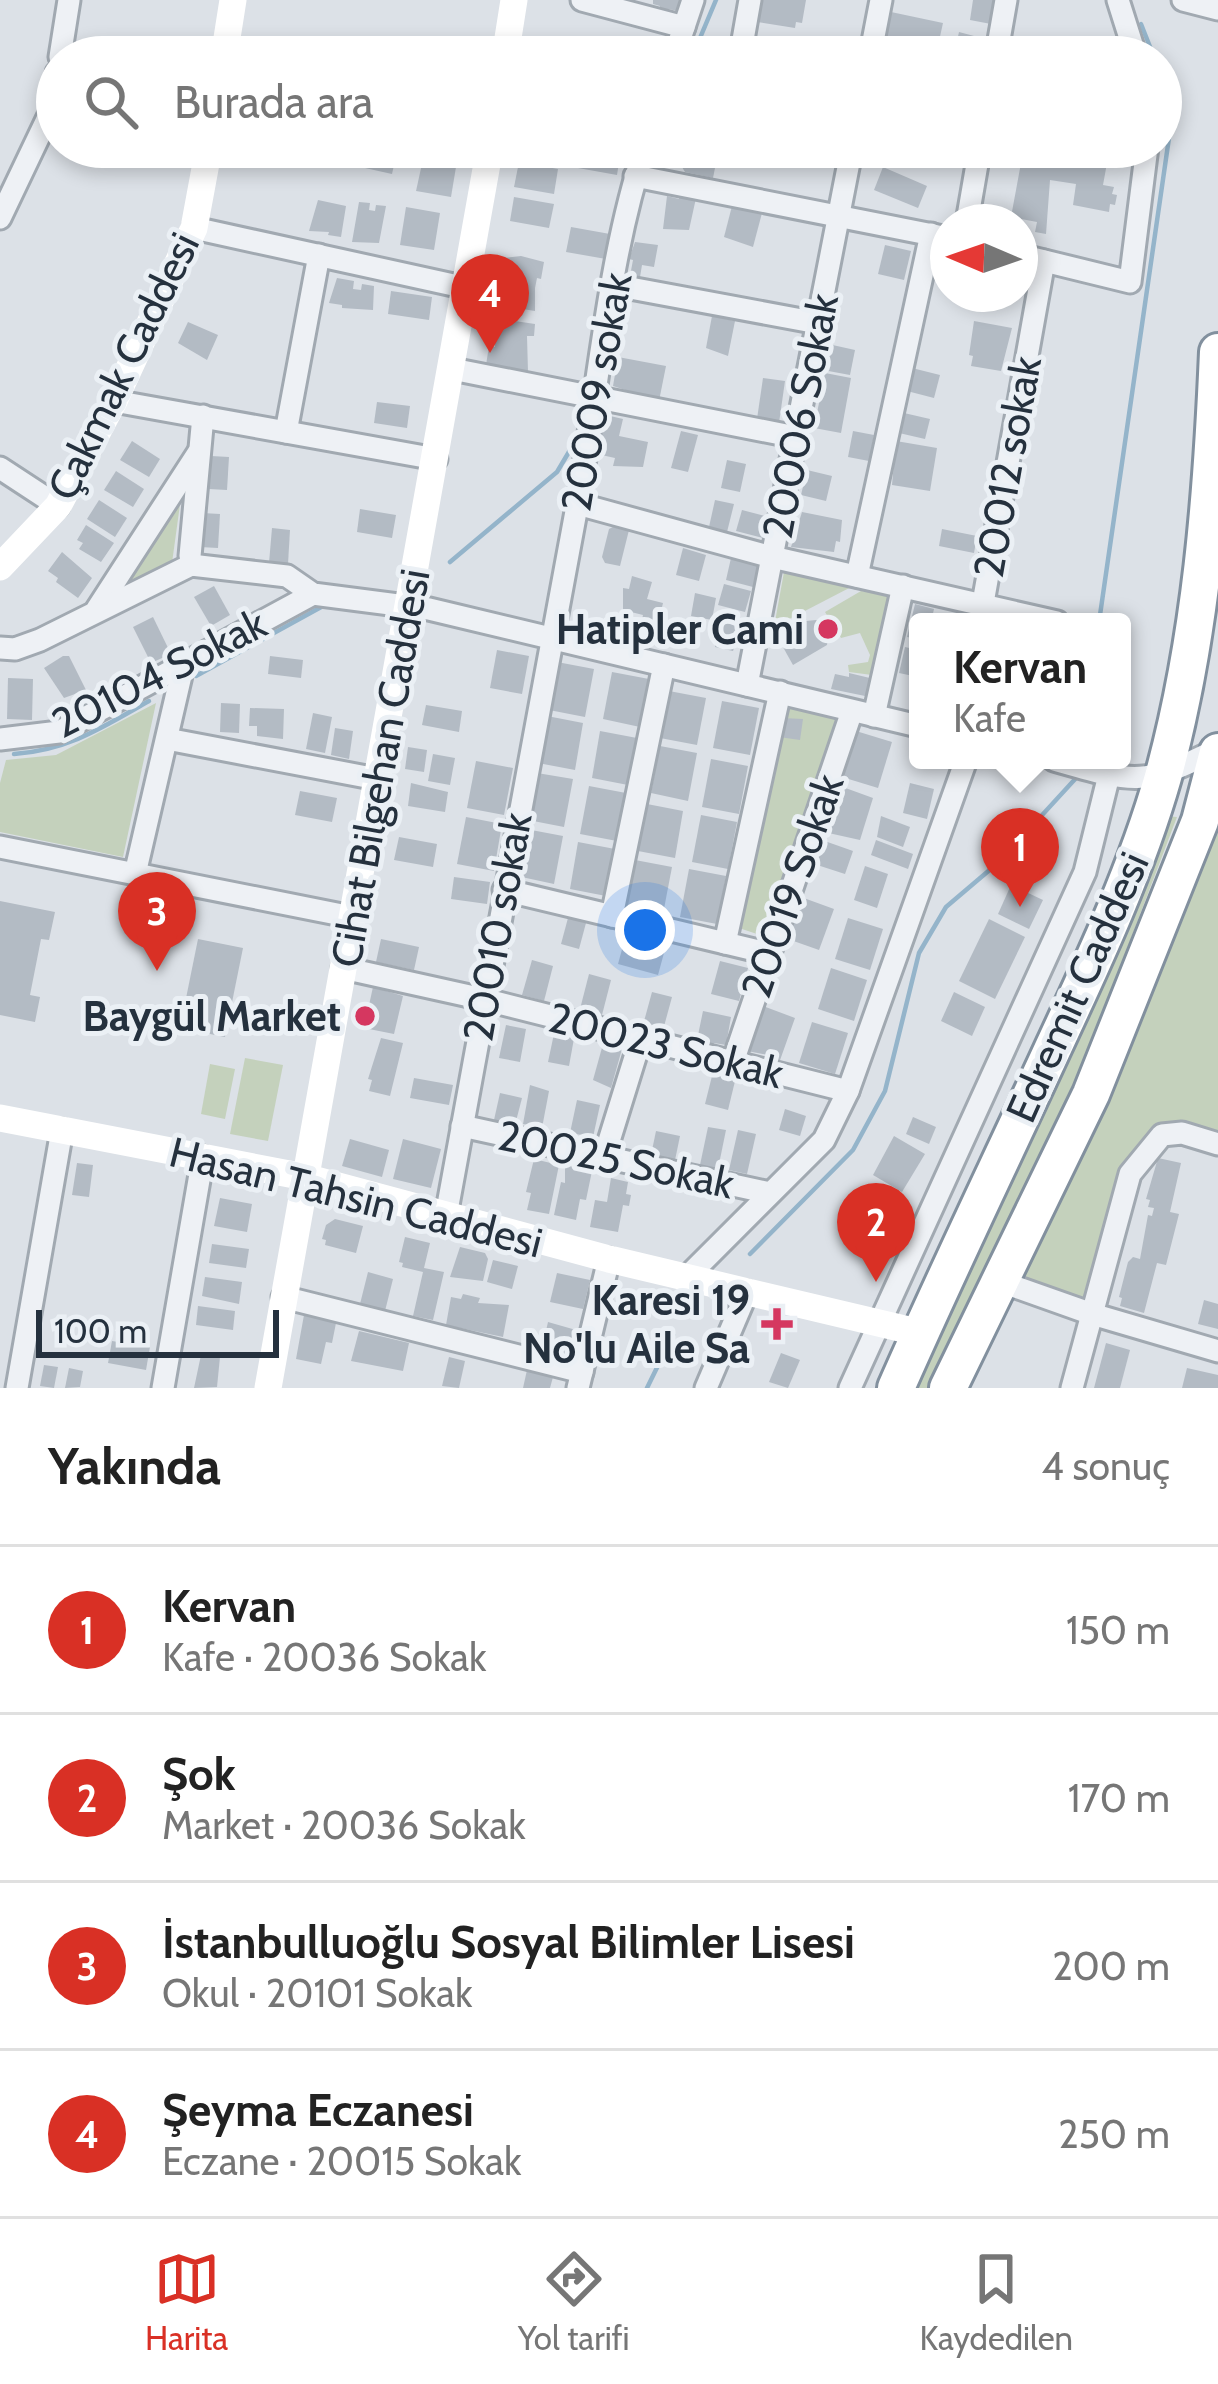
<!DOCTYPE html>
<html lang="tr">
<meta charset="utf-8">
<style>
:root{--surface:#fff;--page:#f2f2f2;--text:#222;--muted:#767676;--line:#e0e0e0;--accent:#d93025}
body{margin:0;font-family:Cabin,sans-serif;background:var(--page);color:var(--text)}
.compass{position:absolute;left:930px;top:204px;width:108px;height:108px;border-radius:50%;background:var(--surface);box-shadow:0 6px 18px #0003;rotate:272deg}
.scale{position:absolute;left:36px;bottom:30px;width:243px;box-sizing:border-box;padding-left:12px;border:6px solid #25313e;border-top:0;font-size:33px;line-height:42px;white-space:nowrap;color:#25313e;-webkit-text-stroke:9px #ebf0f5;paint-order:stroke}
.you{position:absolute;left:645px;top:930px;width:42px;height:42px;margin:-30px;border:9px solid #fff;border-radius:50%;background:#1a73e8;box-shadow:0 0 0 18px #1a73e833}
.badge{display:grid;place-items:center;width:78px;height:78px;border-radius:50%;background:var(--accent);color:#fff;font-size:39px;font-weight:700}
.pin{position:absolute;translate:-50% -99px;filter:drop-shadow(0 3px 6px #0008)}
.pin::after{content:'';position:absolute;top:63px;width:42px;height:36px;background:inherit;clip-path:polygon(0 0,100% 0,50% 100%)}
.popup{position:absolute;left:909px;top:613px;width:222px;height:156px;box-sizing:border-box;display:grid;place-content:center;border-radius:12px;background:var(--surface);filter:drop-shadow(0 3px 9px #0005);font-size:39px;white-space:nowrap;color:var(--muted)}
.popup b{font-size:45px;color:var(--text)}
.popup::after{content:'';position:absolute;left:50%;top:100%;margin-left:-24px;border:24px solid transparent;border-top-color:var(--surface)}
.list{margin:0;padding:0;list-style:none}
h2{display:flex;justify-content:space-between;align-items:center;height:156px;margin:0;padding:0 48px;font-size:51px}
h2 small{font-size:39px;font-weight:400;color:var(--muted)}
.list li{display:grid;grid-template-columns:78px 1fr auto;gap:36px;align-items:center;box-sizing:border-box;height:168px;padding:0 48px;border-top:3px solid var(--line)}
.list b{display:block;font-size:45px;white-space:nowrap}
.list p{margin:0;font-size:39px;white-space:nowrap;color:var(--muted)}
.list em{font-size:39px;font-style:normal;color:var(--muted)}
.icon{flex:none;width:66px;height:66px;fill:none;stroke:currentColor;stroke-width:2;stroke-linecap:round;stroke-linejoin:round}
.map{position:relative;flex:none;width:1218px;height:1388px;overflow:hidden}
.search{position:absolute;background:var(--surface);box-shadow:0 6px 18px #0003;left:36px;right:36px;top:36px;height:132px;display:flex;align-items:center;gap:30px;box-sizing:border-box;padding:0 42px;border-radius:66px;color:var(--muted);font-size:45px}
.sheet{height:828px;background:var(--surface)}
nav{display:flex;justify-content:space-around;align-items:center;box-sizing:border-box;height:168px;border-top:3px solid var(--line);background:var(--surface);font-size:33px;color:var(--muted)}
nav a{display:grid;justify-items:center;gap:6px}
nav .on{color:var(--accent)}
.map>svg:first-child{display:block}
</style>
<div class="map">
<svg width="1218" height="1388" viewBox="0 0 1218 1388">
<rect width="100%" height="100%" fill="#dce1e7"/>
<g fill="#c4d1bc">
<polygon points="181,497 172,563 128,585"/>
<polygon points="784,572 853,586 774,627"/>
<polygon points="861,591 888,595 872,675 849,672 848,665 868,662 870,655 860,633 841,638 825,612"/>
<polygon points="156,703 123,857 0,832 0,783 6,760 56,755"/>
<polygon points="784,707 839,718 763,936 736,927"/>
<polygon points="1218,802 1218,1134 1198,1126 1155,1127 1127,1159 1088,1293 1082,1299 1027,1278 1023,1271 1167,957"/>
<polygon points="1165,816 1177,817 1078,1078 935,1388 913,1388"/>
<polygon points="245,1058 283,1065 268,1141 230,1134"/>
<polygon points="210,1064 235,1069 225,1119 201,1114"/>
</g>
<g fill="none" stroke-linecap="round" stroke-linejoin="round">
<g stroke="#94b4ca" stroke-width="4.5">
<polyline points="1141,24 1154,57"/>
<polyline points="692,57 716,0"/>
<polyline points="450,562 557,472 576,440"/>
<polyline points="1099,622 1170,131 1161,74"/>
<polyline points="196,676 323,606"/>
<path d="M14,754C69,750 103,727 149,701"/>
<polyline points="750,1254 853,1150 885,1091 919,953 946,907 999,862 1077,777"/>
<polyline points="647,1388 673,1335"/>
</g>
</g>
<g fill="#b3bbc4">
<polygon points="653,0 681,0 678,11 668,9 667,12 659,10 660,6 653,4"/>
<polygon points="757,0 806,0 802,23 796,22 795,28 757,22"/>
<polygon points="973,0 995,0 991,24 970,20"/>
<polygon points="891,12 943,23 937,50 886,39"/>
<polygon points="959,32 989,40 986,57 950,54 953,40 957,41"/>
<polygon points="322,147 353,147 351,165 321,162"/>
<polygon points="370,147 398,147 392,174 365,168"/>
<polygon points="581,147 621,150 617,175 578,168"/>
<polygon points="690,147 718,153 713,178 685,172 682,167"/>
<polygon points="1011,147 1053,147 1052,152 1081,157 1083,147 1114,147 1113,153 1109,152 1103,185 1114,187 1112,194 1117,195 1115,205 1110,204 1109,212 1073,205 1076,184 1050,180 1046,234 1035,232 1037,222 1011,217 1021,163 1030,165 1031,158 1045,160 1046,155"/>
<polygon points="425,150 458,155 451,197 416,191"/>
<polygon points="519,162 558,169 554,194 514,187"/>
<polygon points="883,167 927,186 918,208 874,190"/>
<polygon points="680,194 696,198 689,230 663,229 667,196 679,199"/>
<polygon points="514,197 554,204 549,228 510,221"/>
<polygon points="318,200 346,206 341,237 328,235 329,232 309,231"/>
<polygon points="359,202 370,203 369,210 375,211 376,205 386,206 379,243 352,242"/>
<polygon points="732,206 762,213 753,247 724,237"/>
<polygon points="406,207 440,213 434,250 400,245"/>
<polygon points="571,227 610,234 606,259 566,252"/>
<polygon points="635,242 658,245 654,267 642,265 640,277 630,276 633,260 629,259"/>
<polygon points="885,245 911,251 904,280 878,274"/>
<polygon points="521,256 544,262 541,279 537,278 535,288 535,311 496,305 499,285 504,285 505,279 501,279 504,258"/>
<polygon points="337,278 354,281 353,289 361,290 362,284 374,286 373,310 342,308 342,305 329,303"/>
<polygon points="391,291 432,297 429,320 388,314"/>
<polygon points="712,316 735,321 728,356 706,348"/>
<polygon points="494,318 535,324 534,336 527,336 528,372 486,365 489,346 495,347"/>
<polygon points="974,321 1012,328 1001,371 971,366 973,356 969,355"/>
<polygon points="188,322 218,335 207,360 178,343"/>
<polygon points="828,344 855,350 850,375 823,370"/>
<polygon points="618,357 666,366 659,401 613,386"/>
<polygon points="912,368 940,375 934,398 907,391"/>
<polygon points="825,373 851,378 841,433 814,428"/>
<polygon points="763,378 785,381 779,423 757,419"/>
<polygon points="377,402 410,406 407,428 374,423"/>
<polygon points="904,413 930,419 925,439 899,433"/>
<polygon points="606,415 623,419 619,436 648,442 643,467 613,466 615,458 597,454"/>
<polygon points="681,431 698,435 688,472 671,468"/>
<polygon points="853,431 874,435 869,461 848,457"/>
<polygon points="132,441 160,459 149,477 120,460"/>
<polygon points="896,441 937,448 930,491 892,485"/>
<polygon points="211,456 229,457 227,490 209,489"/>
<polygon points="727,460 746,464 740,492 721,488"/>
<polygon points="807,470 832,476 826,501 801,495"/>
<polygon points="116,471 144,489 133,507 104,490"/>
<polygon points="99,500 127,518 115,537 87,519"/>
<polygon points="715,500 734,504 727,532 709,527"/>
<polygon points="360,509 396,515 392,538 357,532"/>
<polygon points="742,510 769,517 763,538 736,531"/>
<polygon points="802,512 842,520 840,542 836,541 834,552 791,547"/>
<polygon points="202,513 220,514 218,548 200,547"/>
<polygon points="86,525 114,543 101,562 79,549 83,543 77,540"/>
<polygon points="613,527 629,530 620,566 605,563 602,557 609,529"/>
<polygon points="272,528 290,530 288,564 269,563"/>
<polygon points="942,529 977,536 974,553 939,546"/>
<polygon points="683,548 706,555 699,581 676,575"/>
<polygon points="62,552 92,578 78,598 56,582 58,578 48,571"/>
<polygon points="731,558 758,566 753,587 726,580"/>
<polygon points="632,576 652,582 647,599 663,603 656,632 640,628 643,615 623,610 623,588 629,589"/>
<polygon points="724,584 751,591 745,612 718,605"/>
<polygon points="214,586 230,615 211,626 194,597"/>
<polygon points="695,593 716,598 712,620 691,616"/>
<polygon points="915,604 934,609 931,622 918,622 918,639 907,637"/>
<polygon points="716,615 743,620 733,651 715,647"/>
<polygon points="153,617 171,654 151,663 133,627"/>
<polygon points="816,620 829,630 827,645 793,665 779,640 806,621"/>
<polygon points="905,647 918,650 918,677 899,673"/>
<polygon points="497,650 529,656 522,694 490,688"/>
<polygon points="63,656 69,656 86,690 64,698 44,668"/>
<polygon points="270,656 303,660 301,678 268,674"/>
<polygon points="557,662 594,669 585,717 549,710"/>
<polygon points="612,672 649,679 640,727 603,719"/>
<polygon points="849,673 874,679 870,697 831,689 835,674 849,677"/>
<polygon points="8,678 33,679 32,720 7,719"/>
<polygon points="669,691 706,698 697,745 660,738"/>
<polygon points="722,701 759,708 750,755 713,748"/>
<polygon points="221,703 240,704 239,733 220,732"/>
<polygon points="426,705 462,711 459,732 422,725"/>
<polygon points="250,708 284,709 283,739 257,736 257,726 249,726"/>
<polygon points="313,713 332,717 325,753 306,749"/>
<polygon points="547,716 583,723 575,770 538,763"/>
<polygon points="782,718 803,719 800,740 779,737"/>
<polygon points="335,728 353,731 349,759 331,755"/>
<polygon points="600,731 637,738 628,785 592,778"/>
<polygon points="856,731 892,742 878,788 842,777"/>
<polygon points="660,746 697,753 688,801 651,793"/>
<polygon points="408,747 427,750 424,772 405,769"/>
<polygon points="433,754 455,758 450,785 428,781"/>
<polygon points="711,759 748,766 739,814 702,807"/>
<polygon points="476,761 513,768 504,815 467,808"/>
<polygon points="537,773 573,779 564,827 528,820"/>
<polygon points="411,783 448,792 445,812 408,806"/>
<polygon points="910,783 934,789 927,819 903,813"/>
<polygon points="589,786 626,793 617,841 580,834"/>
<polygon points="840,786 873,798 860,840 824,832"/>
<polygon points="300,791 337,798 332,822 295,815"/>
<polygon points="647,804 683,811 675,858 638,851"/>
<polygon points="701,815 737,822 728,869 692,862"/>
<polygon points="881,816 910,827 903,847 877,837"/>
<polygon points="466,817 502,824 494,871 457,864"/>
<polygon points="526,829 563,836 554,884 517,876"/>
<polygon points="399,837 437,844 433,867 394,860"/>
<polygon points="819,839 853,851 845,874 811,863"/>
<polygon points="876,840 913,854 908,869 871,855"/>
<polygon points="578,842 615,849 606,896 570,889"/>
<polygon points="635,860 672,867 663,914 626,907"/>
<polygon points="865,866 888,874 877,908 854,900"/>
<polygon points="689,869 726,876 717,924 680,917"/>
<polygon points="454,877 490,882 487,904 451,899"/>
<polygon points="1011,885 1043,900 1029,929 998,914"/>
<polygon points="801,897 834,909 819,950 785,938"/>
<polygon points="0,901 55,912 49,940 41,939 30,995 40,997 35,1022 0,1015"/>
<polygon points="568,918 586,923 579,949 561,944"/>
<polygon points="848,918 883,929 870,970 835,959"/>
<polygon points="989,919 1025,937 995,999 959,981"/>
<polygon points="627,931 667,942 658,975 618,964"/>
<polygon points="198,939 243,948 225,1037 180,1028"/>
<polygon points="381,939 419,947 414,970 376,962"/>
<polygon points="532,960 553,966 544,1001 522,995"/>
<polygon points="720,961 748,968 739,1001 711,994"/>
<polygon points="831,968 867,980 854,1021 818,1009"/>
<polygon points="589,974 611,980 602,1015 580,1009"/>
<polygon points="373,987 403,996 394,1034 364,1028"/>
<polygon points="652,992 672,997 663,1030 643,1025"/>
<polygon points="954,992 985,1007 972,1036 941,1021"/>
<polygon points="763,1006 795,1018 779,1063 767,1058 768,1055 747,1051"/>
<polygon points="703,1011 731,1017 726,1045 714,1043 713,1046 697,1040"/>
<polygon points="812,1022 848,1033 835,1074 799,1063"/>
<polygon points="506,1025 526,1029 520,1062 499,1058"/>
<polygon points="555,1029 575,1033 569,1066 548,1062"/>
<polygon points="381,1038 403,1043 390,1096 369,1091 372,1080 368,1079"/>
<polygon points="603,1044 622,1049 611,1088 593,1080"/>
<polygon points="713,1072 736,1077 728,1110 705,1104"/>
<polygon points="414,1078 453,1085 449,1105 410,1098"/>
<polygon points="530,1085 549,1091 542,1128 523,1124"/>
<polygon points="500,1093 522,1098 515,1125 494,1120"/>
<polygon points="577,1100 600,1105 593,1137 570,1133"/>
<polygon points="785,1109 806,1116 800,1136 779,1130"/>
<polygon points="913,1117 936,1127 929,1144 906,1134"/>
<polygon points="708,1127 726,1130 718,1169 700,1165"/>
<polygon points="738,1130 756,1134 747,1174 729,1170"/>
<polygon points="656,1131 680,1136 674,1165 650,1160"/>
<polygon points="894,1136 925,1154 902,1192 873,1175"/>
<polygon points="350,1139 389,1150 382,1177 342,1166"/>
<polygon points="403,1139 441,1149 431,1188 393,1179"/>
<polygon points="1158,1158 1181,1163 1170,1212 1179,1214 1166,1265 1157,1263 1144,1313 1120,1306 1122,1298 1119,1297 1128,1262 1133,1257 1140,1259 1148,1215 1152,1216 1154,1208 1148,1207 1150,1200 1146,1199"/>
<polygon points="534,1159 559,1165 549,1214 527,1210 531,1193 526,1192"/>
<polygon points="77,1163 93,1165 89,1197 72,1195"/>
<polygon points="565,1165 592,1171 586,1200 580,1199 576,1220 554,1215 561,1182 565,1183"/>
<polygon points="611,1178 628,1182 626,1194 631,1195 629,1206 623,1205 618,1232 590,1227 595,1200 607,1202"/>
<polygon points="220,1198 252,1204 247,1232 214,1226"/>
<polygon points="335,1219 363,1226 356,1253 325,1245 326,1240 322,1239 326,1225"/>
<polygon points="405,1237 430,1243 424,1268 444,1272 433,1320 413,1316 423,1272 402,1267 403,1263 399,1262"/>
<polygon points="212,1244 249,1249 246,1268 209,1263"/>
<polygon points="460,1247 485,1253 488,1259 483,1281 450,1277"/>
<polygon points="493,1260 518,1266 512,1289 487,1282"/>
<polygon points="368,1272 393,1279 385,1311 360,1304"/>
<polygon points="557,1273 590,1280 583,1309 550,1302"/>
<polygon points="205,1277 242,1282 239,1304 202,1296"/>
<polygon points="463,1294 480,1298 478,1303 509,1305 503,1337 446,1325 451,1297 461,1299"/>
<polygon points="1204,1300 1218,1304 1218,1329 1198,1324"/>
<polygon points="198,1306 235,1311 233,1330 196,1325"/>
<polygon points="304,1315 336,1323 332,1343 326,1342 321,1364 296,1359"/>
<polygon points="548,1322 576,1330 569,1355 542,1348"/>
<polygon points="359,1331 409,1343 403,1371 351,1361"/>
<polygon points="112,1341 150,1347 146,1370 108,1363"/>
<polygon points="1106,1343 1130,1350 1120,1388 1094,1388"/>
<polygon points="781,1353 800,1360 788,1388 769,1382"/>
<polygon points="201,1355 220,1357 217,1387 194,1388"/>
<polygon points="449,1357 465,1361 459,1388 442,1386"/>
<polygon points="44,1365 58,1367 54,1388 40,1386"/>
<polygon points="69,1368 83,1371 80,1387 65,1388"/>
<polygon points="1187,1368 1218,1375 1218,1388 1182,1388"/>
<polygon points="527,1370 553,1377 550,1388 523,1388"/>
</g>
<g fill="none" stroke-linecap="round" stroke-linejoin="round">
<g stroke="#a1a9b1" stroke-width="27">
<g id="street">
<polyline points="582,0 684,27"/>
<polyline points="1118,0 1136,57"/>
<polyline points="1183,0 1218,9"/>
<polyline points="60,57 69,0"/>
<polyline points="674,57 693,0"/>
<polyline points="740,57 750,0"/>
<polyline points="870,57 881,0"/>
<polyline points="996,57 1006,0"/>
<polyline points="635,176 948,238"/>
<polyline points="0,218 51,111 57,73"/>
<polyline points="967,222 980,147"/>
<polyline points="194,228 467,288"/>
<polyline points="1020,255 1130,282 1147,147"/>
<polyline points="614,285 818,323"/>
<polyline points="452,369 796,437"/>
<polyline points="114,401 436,459"/>
<polyline points="286,432 319,255"/>
<polyline points="0,468 58,506"/>
<polyline points="578,504 772,557 1057,622"/>
<polyline points="190,556 203,416"/>
<polyline points="857,576 931,234"/>
<polyline points="983,603 1044,261"/>
<polyline points="97,609 198,453"/>
<polyline points="0,648 15,649 40,640 191,565 287,576 313,594 429,609 918,726"/>
<polyline points="747,685 852,147"/>
<polyline points="874,716 903,586"/>
<polyline points="0,739 59,732 313,594"/>
<polyline points="167,739 377,779"/>
<path d="M1054,760C1135,783 1142,787 1218,749"/>
<polyline points="0,847 352,917"/>
<polyline points="135,874 183,667"/>
<polyline points="504,890 767,953"/>
<polyline points="612,916 664,665"/>
<polyline points="725,943 780,692"/>
<polyline points="343,968 483,999 848,1091"/>
<polyline points="733,1062 852,711"/>
<polyline points="462,1126 770,1193"/>
<polyline points="604,1157 641,1038"/>
<path d="M446,1216C489,979 534,742 577,506C599,387 607,262 645,147"/>
<polyline points="687,1277 824,1140 848,1091 966,760"/>
<polyline points="999,1281 1092,1314 1218,1351"/>
<polyline points="283,1297 582,1372"/>
<polyline points="17,1388 62,1130"/>
<polyline points="163,1388 203,1157"/>
<polyline points="578,1388 609,1259"/>
<polyline points="706,1388 747,1292"/>
<polyline points="850,1388 1085,872 1109,775"/>
<polyline points="1072,1388 1130,1174 1162,1135 1182,1133 1218,1144"/>
</g>
</g>
<g stroke="#82909e" stroke-width="42">
<g id="highway">
<path d="M896,1388C946,1274 1001,1161 1053,1048C1094,960 1136,871 1163,777C1201,639 1212,495 1218,352"/>
<polyline points="948,1388 1091,1094 1200,821 1218,752"/>
</g>
</g>
<use href="#street" stroke="#eef1f5" stroke-width="21"/>
<g stroke="#fff" stroke-width="27">
<polyline points="224,57 233,0"/>
<polyline points="505,57 514,0"/>
<polyline points="0,567 58,506 114,401 194,228 209,147"/>
<polyline points="0,1118 305,1177 609,1259 921,1333"/>
<polyline points="268,1388 490,147"/>
</g>
<use href="#highway" stroke="#fff" stroke-width="36"/>
</g>
<g fill="#d53760" stroke="#ebf0f5" stroke-width="4.5">
<circle cx="828" cy="629" r="12"/>
<circle cx="365" cy="1016" r="12"/>
<path d="M771 1306h12v12h12v12h-12v12h-12v-12h-12v-12h12z"/>
</g>
<g text-anchor="middle" dominant-baseline="central" stroke-width="10" stroke-linejoin="round" paint-order="stroke">
<g font-size="42" fill="#25313e" stroke="#ebf0f5">
<text transform="translate(123 366) rotate(-64)">Çakmak Caddesi</text>
<text transform="translate(596 392) rotate(-80)">20009 sokak</text>
<text transform="translate(800 416) rotate(-79)">20006 Sokak</text>
<text transform="translate(1007 467) rotate(-80)">20012 sokak</text>
<text transform="translate(159 673) rotate(-27)">20104 Sokak</text>
<text transform="translate(380 768) rotate(-80)">Cihat Bilgehan Caddesi</text>
<text transform="translate(792 886) rotate(-71)">20019 Sokak</text>
<text transform="translate(497 927) rotate(-80)">20010 sokak</text>
<text transform="translate(1077 987) rotate(-66)">Edremit Caddesi</text>
<text transform="translate(666 1045) rotate(14)">20023 Sokak</text>
<text transform="translate(616 1159) rotate(12)">20025 Sokak</text>
<text transform="translate(356 1197) rotate(14)">Hasan Tahsin Caddesi</text>
</g>
<g font-size="42" font-weight="bold" fill="#25313e" stroke="#ebf0f5" text-anchor="end">
<text x="804" y="629">Hatipler Cami</text>
<text x="341" y="1016">Baygül Market</text>
<text x="750" y="1300">Karesi 19<tspan x="750" dy="48">No'lu Aile Sa</tspan></text>
</g>
</g>
</svg>
<svg class="compass" viewBox="-18 -18 36 36"><path d="M0-13l5 13h-10z" fill="#e53935"/><path d="M0 13l5-13h-10z" fill="#767676"/></svg>
<div class="scale">100 m</div>
<div class="you"></div>
<div class="pin badge" style="left:1020px;top:907px">1</div>
<div class="popup"><b>Kervan</b>Kafe</div>
<div class="pin badge" style="left:876px;top:1282px">2</div>
<div class="pin badge" style="left:157px;top:971px">3</div>
<div class="pin badge" style="left:490px;top:353px">4</div>
<div class="search"><svg class="icon" aria-label="search" viewBox="0 0 24 24"><circle cx="10" cy="10" r="6"/><path d="M15 15l6 6"/></svg>Burada ara</div>
</div>
<section class="sheet">
<h2>Yakında<small>4 sonuç</small></h2>
<ul class="list">
<li><span class="badge">1</span><div><b>Kervan</b><p>Kafe · 20036 Sokak</p></div><em>150 m</em></li>
<li><span class="badge">2</span><div><b>Şok</b><p>Market · 20036 Sokak</p></div><em>170 m</em></li>
<li><span class="badge">3</span><div><b>İstanbulluoğlu Sosyal Bilimler Lisesi</b><p>Okul · 20101 Sokak</p></div><em>200 m</em></li>
<li><span class="badge">4</span><div><b>Şeyma Eczanesi</b><p>Eczane · 20015 Sokak</p></div><em>250 m</em></li>
</ul>
</section>
<nav>
<a class="on"><svg class="icon" aria-label="map" viewBox="0 0 24 24"><path d="M3 6l6-2 6 2 6-2v14l-6 2-6-2-6 2zM9 4v14M15 6v14"/></svg>Harita</a>
<a><svg class="icon" aria-label="directions" viewBox="0 0 24 24"><path d="M12 3l9 9-9 9-9-9zM9 14v-3h6M13 9l2 2-2 2"/></svg>Yol tarifi</a>
<a><svg class="icon" aria-label="saved" viewBox="0 0 24 24"><path d="M7 4h10v16l-5-4-5 4z"/></svg>Kaydedilen</a>
</nav>
